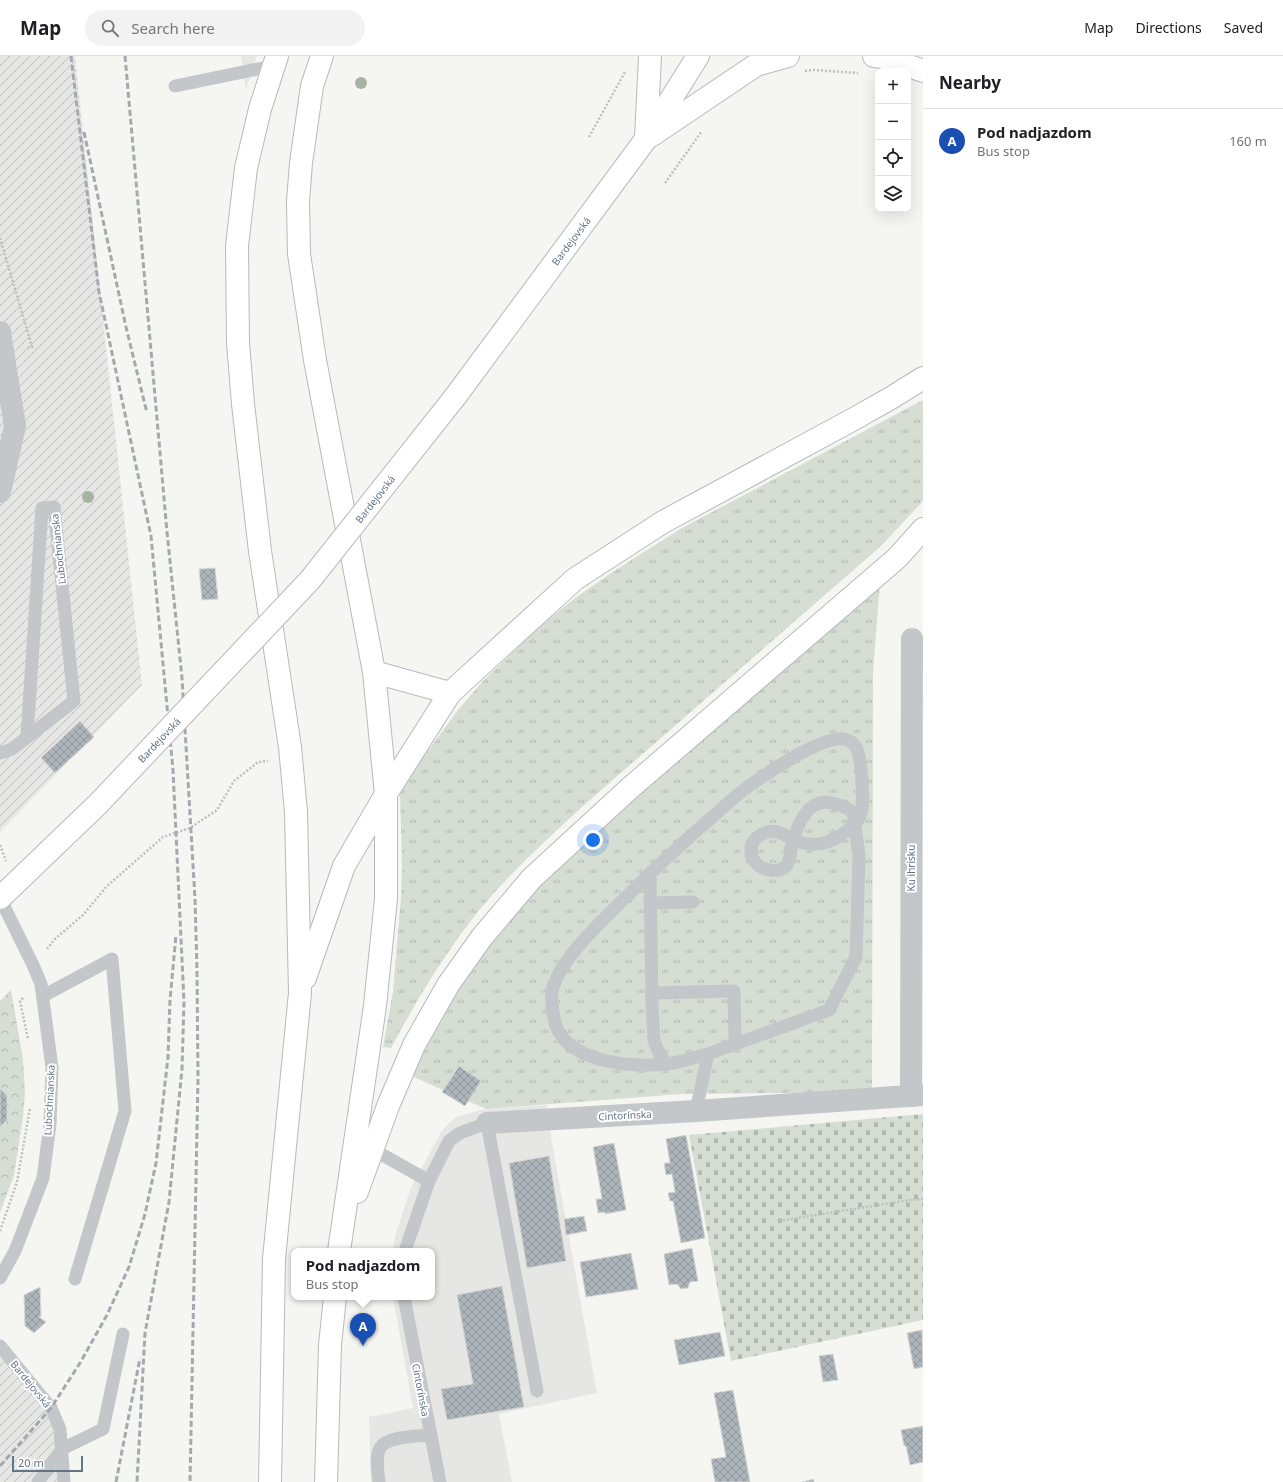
<!DOCTYPE html>
<meta charset="utf-8">
<style>
:root{--surface:#fff;--page:#f2f2f2;--text:#202124;--muted:#757577;--line:#e0e0e0;--accent:#1a73e8}
body{margin:0;font-family:"Noto Sans",sans-serif;background:var(--page);color:var(--text)}
.controls{position:absolute;right:12px;top:12px;display:grid;overflow:hidden;border-radius:8px;box-shadow:0 4px 16px #0002}
.controls button{width:36px;height:36px;display:grid;place-items:center;padding:0;border:0;border-bottom:1px solid var(--line);background:var(--surface);color:var(--text);font:20px sans-serif}
.scale{position:absolute;left:12px;bottom:10px;width:71px;box-sizing:border-box;padding-left:4px;border:2px solid #637484;border-top:0;font-size:11px;line-height:14px;white-space:nowrap;color:#637484;-webkit-text-stroke:3px #fff;paint-order:stroke}
.you{position:absolute;left:593px;top:784px;width:14px;height:14px;margin:-10px;border:3px solid #fff;border-radius:50%;background:#1a73e8;box-shadow:0 0 0 6px #1a73e833}
.badge{display:grid;place-items:center;width:26px;height:26px;border-radius:50%;background:var(--accent);color:#fff;font-size:13px;font-weight:700}
.pin{position:absolute;translate:-50% -33px;filter:drop-shadow(0 1px 2px #0008)}
.pin::after{content:'';position:absolute;top:21px;width:14px;height:12px;background:inherit;clip-path:polygon(0 0,100% 0,50% 100%)}
.popup{position:absolute;left:291px;top:1192px;width:144px;height:52px;box-sizing:border-box;display:grid;place-content:center;border-radius:8px;background:var(--surface);filter:drop-shadow(0 1px 3px #0005);font-size:13px;white-space:nowrap;color:var(--muted)}
.popup b{font-size:15px;color:var(--text)}
.popup::after{content:'';position:absolute;left:50%;top:100%;margin-left:-8px;border:8px solid transparent;border-top-color:var(--surface)}
.list{margin:0;padding:0;list-style:none}
h2{display:flex;justify-content:space-between;align-items:center;height:52px;margin:0;padding:0 16px;font-size:17px}
h2 small{font-size:13px;font-weight:400;color:var(--muted)}
.list li{display:grid;grid-template-columns:26px 1fr auto;gap:12px;align-items:center;box-sizing:border-box;height:64px;padding:0 16px;border-top:1px solid var(--line)}
.list b{display:block;font-size:15px;white-space:nowrap}
.list p{margin:0;font-size:13px;white-space:nowrap;color:var(--muted)}
.list em{font-size:13px;font-style:normal;color:var(--muted)}
.icon{flex:none;width:22px;height:22px;fill:none;stroke:currentColor;stroke-width:2;stroke-linecap:round;stroke-linejoin:round}
.map{position:relative;flex:none;width:923px;height:1426px;overflow:hidden}
header{display:flex;align-items:center;gap:24px;box-sizing:border-box;height:56px;padding:0 20px;background:var(--surface);border-bottom:1px solid var(--line)}
header strong{font-size:19px}
nav{display:flex;gap:22px;margin-inline-start:auto;font-size:14px}
.search{width:280px;height:36px;background:var(--page);display:flex;align-items:center;gap:10px;box-sizing:border-box;padding:0 14px;border-radius:22px;color:var(--muted);font-size:15px}
main{display:flex}
aside{flex:1;background:var(--surface)}
.map>svg:first-child{display:block}
</style>
<header>
<strong>Map</strong>
<div class="search"><svg class="icon" aria-label="search" viewBox="0 0 24 24"><circle cx="10" cy="10" r="6"/><path d="M15 15l6 6"/></svg>Search here</div>
<nav><a>Map</a><a>Directions</a><a>Saved</a></nav>
</header>
<main>
<div class="map">
<svg width="923" height="1426" viewBox="0 0 923 1426">
<defs>
<pattern id="industrial-furrows" width="10" height="10" patternUnits="userSpaceOnUse"><rect width="10" height="10" fill="#e6e7e5"/><path d="M-1 1l2-2M0 10L10 0M9 11l2-2" fill="none" stroke="#bec0bf"/></pattern>
<pattern id="grass-tufts" width="24" height="20" patternUnits="userSpaceOnUse"><rect width="24" height="20" fill="#d6ddd2"/><path d="M3 7l-1-3M5 7V3M7 7l1-3M15 17l-1-3M17 17v-4M19 17l1-3" fill="none" stroke="#b1b8b0"/></pattern>
<pattern id="cemetery-stones" width="16" height="16" patternUnits="userSpaceOnUse"><rect width="16" height="16" fill="#d6ddd2"/><path d="M2 7V4a2 2 0 0 1 4 0v3zM10 15v-3a2 2 0 0 1 4 0v3z" fill="#b1b8b0"/></pattern>
<pattern id="park-crowns" width="20" height="18" patternUnits="userSpaceOnUse"><rect width="20" height="18" fill="#d6ddd2"/><path d="M2 6a3 3 0 1 1 6 0M12 15a3 3 0 1 1 6 0" fill="none" stroke="#b1b8b0"/></pattern>
<pattern id="building-cross-hatch" width="8" height="8" patternUnits="userSpaceOnUse"><rect width="8" height="8" fill="#adb4ba"/><path d="M0 0l8 8M0 8l8-8" fill="none" stroke="#90979d"/></pattern>
</defs>
<rect width="100%" height="100%" fill="#f5f6f1"/>
<g fill="#e6e7e5">
<polygon points="241,0 257,0 246,33"/>
<polygon points="547,1049 551,1081 597,1337 499,1358 512,1426 371,1426 369,1361 413,1352 393,1241 432,1241 432,1195 393,1195 395,1180 410,1134 441,1076 450,1066 458,1060 486,1053"/>
</g>
<g fill="url(#industrial-furrows)">
<polygon points="0,0 75,0 142,629 0,776"/>
<polygon points="0,1300 51,1348 62,1426 0,1426"/>
</g>
<g fill="url(#grass-tufts)">
<path d="M923,344V445L881,490L583,750C544,786 502,824 470,866C440,905 414,949 391,992L383,991L393,936L401,841L402,808L400,737L419,707L458,654L483,625L543,567L578,540L614,515L682,472Z"/>
<polygon points="881,512 873,617 872,1036 681,1038 486,1053 400,1015 509,852"/>
</g>
<polygon fill="url(#cemetery-stones)" points="923,1058 923,1264 731,1305 689,1079"/>
<polygon fill="url(#park-crowns)" points="11,934 23,1003 25,1036 23,1061 14,1119 0,1157 0,945"/>
<g fill="url(#building-cross-hatch)" stroke="#d7d7d4">
<polygon points="215,512 218,543 202,544 199,513"/>
<polygon points="80,665 94,681 55,717 41,702"/>
<polygon points="459,1010 481,1025 465,1050 442,1036"/>
<polygon points="0,1032 7,1040 7,1064 0,1071"/>
<polygon points="686,1079 705,1182 681,1187 673,1145 670,1145 668,1137 675,1136 672,1118 666,1119 664,1107 670,1107 666,1083"/>
<polygon points="614,1087 626,1154 605,1158 605,1156 598,1157 596,1143 602,1143 593,1091"/>
<polygon points="549,1100 566,1205 527,1212 509,1107"/>
<polygon points="584,1160 587,1175 566,1179 564,1163"/>
<polygon points="692,1192 698,1225 690,1226 688,1232 681,1233 677,1228 669,1229 664,1198"/>
<polygon points="631,1197 638,1233 586,1241 580,1206"/>
<polygon points="502,1230 524,1351 447,1364 441,1333 473,1328 457,1239"/>
<polygon points="40,1231 41,1260 39,1261 46,1266 34,1277 25,1270 24,1239"/>
<polygon points="922,1274 923,1311 914,1313 907,1277"/>
<polygon points="720,1276 725,1300 679,1309 674,1284"/>
<polygon points="833,1298 838,1324 823,1326 819,1300"/>
<polygon points="733,1334 750,1426 715,1426 711,1403 726,1401 714,1337"/>
<polygon points="923,1370 923,1406 910,1409 906,1390 904,1390 901,1374"/>
<polygon points="814,1423 814,1426 802,1426"/>
</g>
<g fill="none" stroke-linecap="round" stroke-linejoin="round">
<g stroke="#b6babe" stroke-width="24">
<g id="primary">
<polyline points="322,0 312,30 301,107 298,145 299,198 315,304 374,616 386,738 386,843 375,950 339,1195"/>
<polyline points="874,0 887,2 923,15"/>
<polyline points="652,79 756,9 788,0"/>
<polyline points="646,82 650,0"/>
<polyline points="455,341 646,83 698,0"/>
<polyline points="374,616 450,637"/>
<polyline points="305,922 344,810 386,738 450,637 575,523 663,466 852,364 891,342 923,322"/>
<polyline points="357,1136 388,1050 414,989 448,929 482,881 532,822 630,732 897,502 923,473"/>
<polyline points="270,1426 274,1203 300,937 296,756 290,691 260,495 243,348 238,287 237,190 246,112 260,53 277,0"/>
<polyline points="326,1426 330,1289 335,1241"/>
</g>
</g>
<g stroke="#bcbfc1" stroke-width="2.5" stroke-dasharray="2 2" stroke-linecap="butt">
<polyline points="805,15 814,14 858,17"/>
<polyline points="589,81 625,16"/>
<polyline points="665,127 702,75"/>
<polyline points="0,182 32,291 26,292"/>
<polyline points="0,789 6,805"/>
<polyline points="47,893 55,883 83,859 107,830 163,781 190,772 217,754 234,725 258,706 268,705"/>
<polyline points="23,942 20,945 28,983"/>
<polyline points="779,1165 910,1144 923,1143"/>
<polyline points="0,1175 17,1126 30,1052"/>
</g>
<g stroke="#c3c7ca" stroke-width="13">
<polyline points="175,30 273,10"/>
<polyline points="0,697 12,693 74,645 54,451 42,452 27,681"/>
<polyline points="650,817 652,948 654,985 660,999 667,1008"/>
<polyline points="0,842 33,909 41,928 52,1012 50,1068 43,1122 15,1195 0,1222"/>
<polyline points="650,847 693,846"/>
<polyline points="652,937 734,935 735,988"/>
<polyline points="43,940 112,903 125,1055 75,1223"/>
<path d="M696,1055L708,998L829,954L856,901L859,800L853,756C817,733 802,753 792,788C790,795 791,806 785,811C773,820 752,811 751,796C750,790 754,783 759,780C775,769 785,780 799,786C804,788 809,788 814,788C823,789 833,784 841,779C848,775 859,766 861,758C864,747 862,700 856,691C853,686 849,684 844,683C822,680 767,717 749,730C735,740 724,751 711,762C680,789 651,816 622,845C599,868 566,898 554,928C550,938 552,952 554,962C561,1006 630,1012 666,1008C680,1007 694,1001 708,998"/>
<polyline points="372,1093 429,1125"/>
<polyline points="405,1195 429,1125 449,1085 460,1077 487,1067 537,1335"/>
<polyline points="404,1241 440,1426"/>
<polyline points="0,1290 51,1352 60,1373 64,1426"/>
<polyline points="38,1426 62,1393 103,1373 123,1278"/>
<path d="M379,1426C378,1416 375,1401 380,1392C387,1380 418,1380 430,1379"/>
</g>
<g stroke="#c3c7ca" stroke-width="22">
<polyline points="0,276 15,370 0,436"/>
<polyline points="911,1040 912,583"/>
<polyline points="487,1067 696,1055 923,1039"/>
</g>
<use href="#primary" stroke="#fff" stroke-width="22"/>
<g stroke="#a3a9af" stroke-width="3" stroke-dasharray="6 3" stroke-linecap="butt">
<polyline points="71,0 99,236 151,480 173,714 184,946 182,1013 169,1146 145,1277 137,1426"/>
<polyline points="125,0 167,476 182,622 195,843 197,915 198,1022 190,1426"/>
<polyline points="84,76 126,271 147,357"/>
<polyline points="0,1410 51,1352 80,1307 107,1259 129,1211 145,1158 156,1107 168,1001 170,944 176,879"/>
<polyline points="116,1426 140,1302"/>
</g>
<g stroke="#b6babe" stroke-width="24" stroke-linecap="butt">
<polyline id="primary-bridge" points="0,842 98,748 310,524 455,341"/>
</g>
<use href="#primary-bridge" stroke="#fff" stroke-width="22"/>
</g>
<g fill="#a6b2a2">
<circle cx="361" cy="27" r="6"/>
<circle cx="88" cy="441" r="6"/>
</g>
<g text-anchor="middle" dominant-baseline="central" stroke-width="4" stroke-linejoin="round" paint-order="stroke">
<g font-size="10" fill="#637484" stroke="#fff">
<text transform="translate(571 185) rotate(-53)">Bardejovská</text>
<text transform="translate(375 443) rotate(-52)">Bardejovská</text>
<text transform="translate(58 493) rotate(-96)">Ľubochnianska</text>
<text transform="translate(159 684) rotate(-47)">Bardejovská</text>
<text transform="translate(911 812) rotate(-90)">Ku ihrisku</text>
<text transform="translate(49 1044) rotate(-87)">Ľubochnianska</text>
<text transform="translate(625 1059) rotate(-3)">Cintorínska</text>
<text transform="translate(31 1328) rotate(51)">Bardejovská</text>
<text transform="translate(421 1334) rotate(79)">Cintorínska</text>
</g>
</g>
</svg>
<div class="controls">
<button>+</button>
<button>−</button>
<button><svg class="icon" aria-label="locate" viewBox="0 0 24 24"><circle cx="12" cy="12" r="6"/><path d="M12 2v4M12 18v4M2 12h4M18 12h4"/></svg></button>
<button><svg class="icon" aria-label="layers" viewBox="0 0 24 24"><path d="M12 4l9 5-9 5-9-5zM3 14l9 5 9-5"/></svg></button>
</div>
<div class="scale">20 m</div>
<div class="you"></div>
<div class="pin badge" style="left:363px;top:1290px;background:#1a4fb4">A</div>
<div class="popup"><b>Pod nadjazdom</b>Bus stop</div>
</div>
<aside>
<h2>Nearby<small></small></h2>
<ul class="list">
<li><span class="badge" style="background:#1a4fb4">A</span><div><b>Pod nadjazdom</b><p>Bus stop</p></div><em>160 m</em></li>
</ul>
</aside>
</main>
